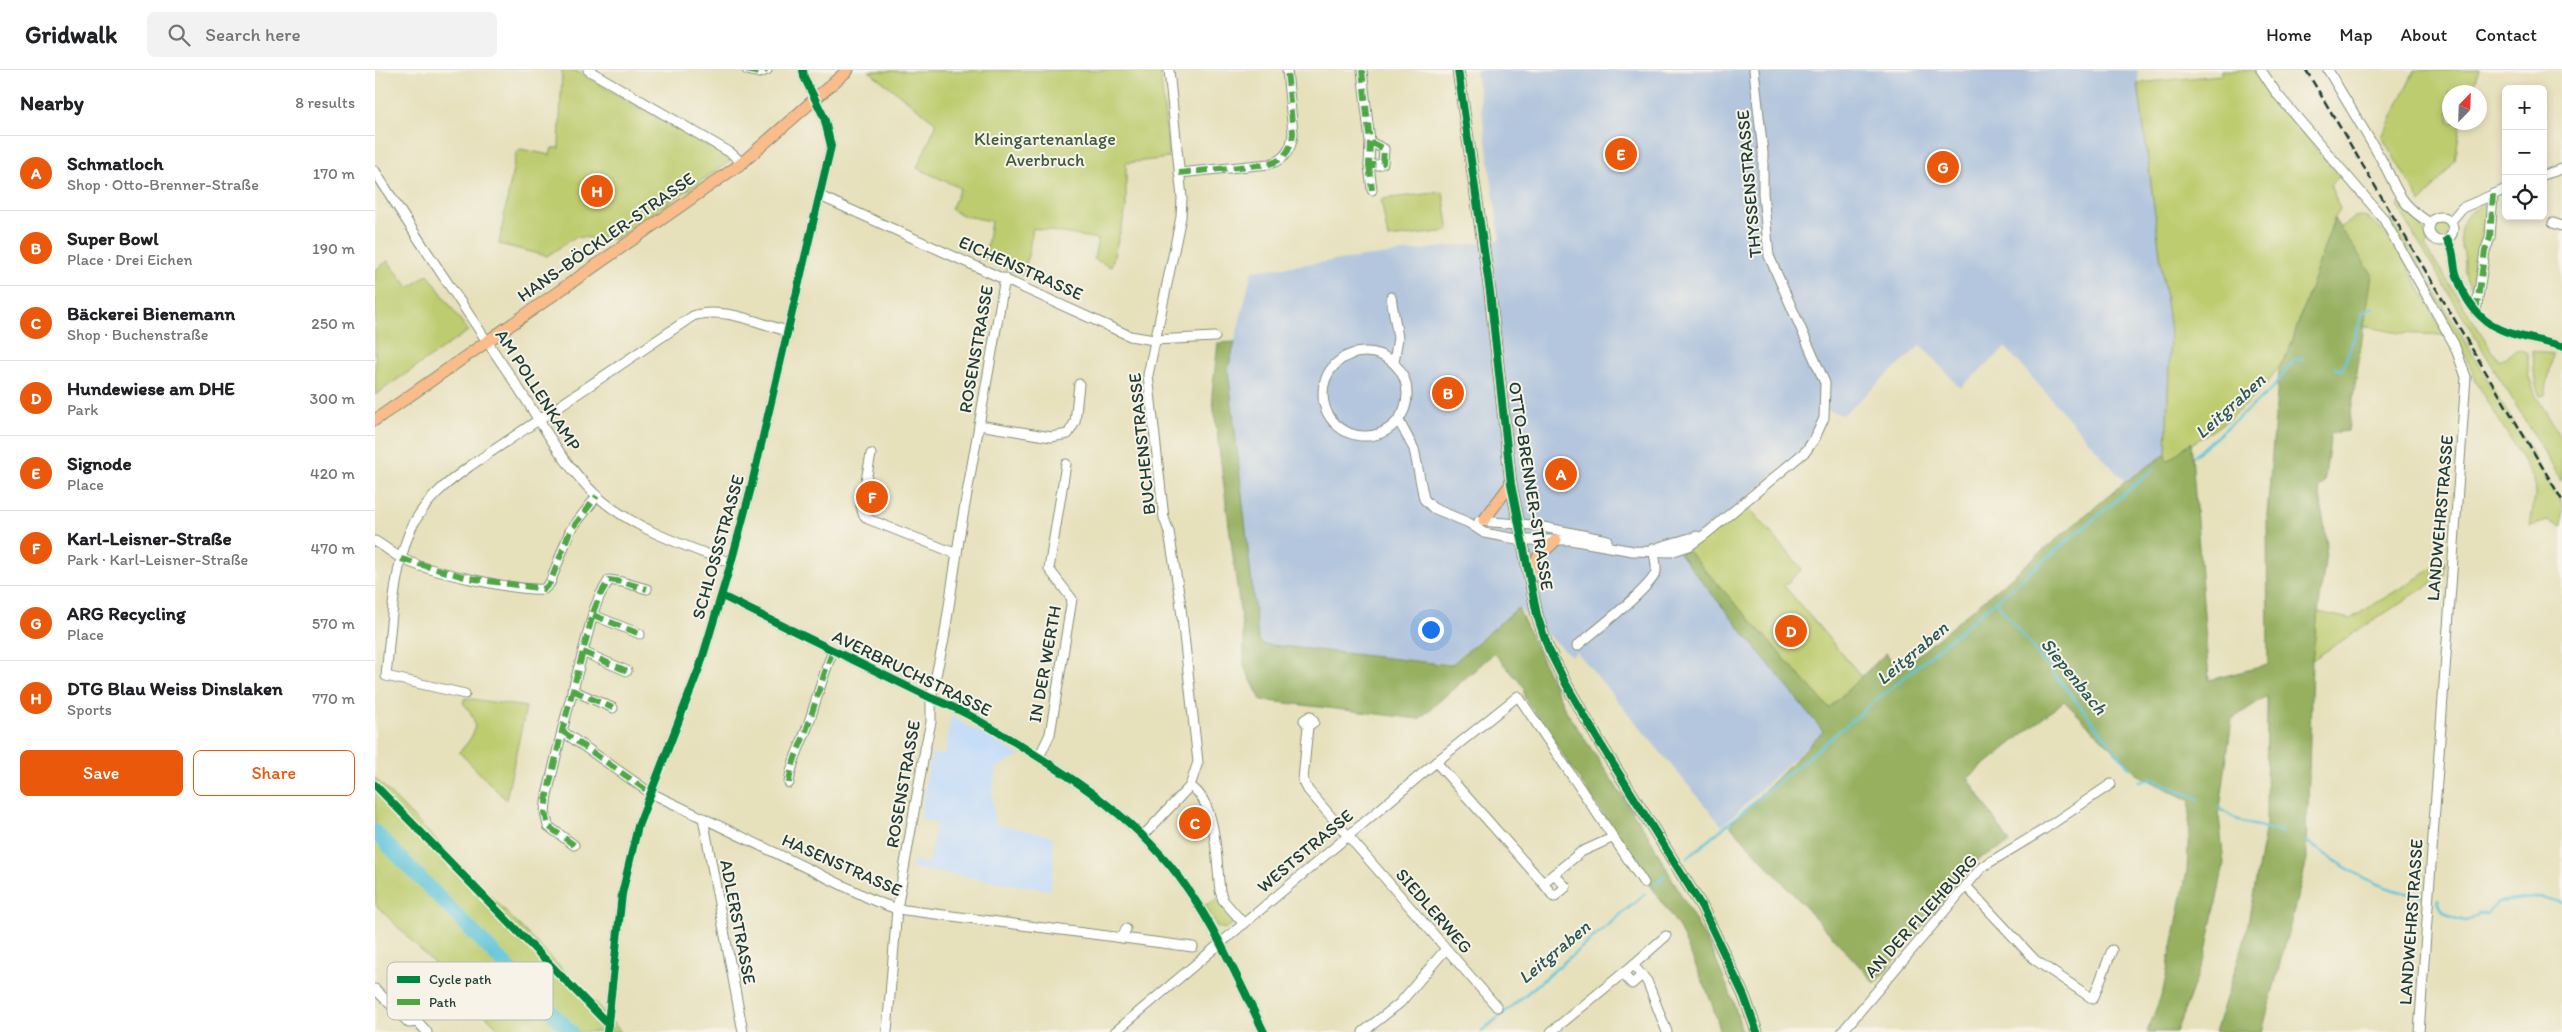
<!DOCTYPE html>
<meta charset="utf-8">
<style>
:root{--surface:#fff;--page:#f2f2f2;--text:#202124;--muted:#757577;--line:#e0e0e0;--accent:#ea580c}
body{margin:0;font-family:Itim,sans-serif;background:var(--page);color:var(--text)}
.controls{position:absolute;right:15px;top:15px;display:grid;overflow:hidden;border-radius:8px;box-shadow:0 2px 8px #0003}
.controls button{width:45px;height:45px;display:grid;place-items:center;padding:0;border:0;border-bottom:1px solid var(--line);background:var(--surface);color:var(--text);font:25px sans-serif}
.compass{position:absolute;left:2067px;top:15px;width:45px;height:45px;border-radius:50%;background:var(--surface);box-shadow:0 2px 8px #0003;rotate:23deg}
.you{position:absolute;left:1055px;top:559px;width:18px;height:18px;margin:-12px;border:4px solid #fff;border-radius:50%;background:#1a73e8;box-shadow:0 0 0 8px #1a73e833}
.badge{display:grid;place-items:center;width:32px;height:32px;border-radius:50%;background:var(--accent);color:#fff;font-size:16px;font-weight:700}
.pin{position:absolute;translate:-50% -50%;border:2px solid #fff;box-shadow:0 1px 5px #0006}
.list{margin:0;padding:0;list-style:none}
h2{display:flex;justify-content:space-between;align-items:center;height:65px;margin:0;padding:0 20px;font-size:21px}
h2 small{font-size:16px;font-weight:400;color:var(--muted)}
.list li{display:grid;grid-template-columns:32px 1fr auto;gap:15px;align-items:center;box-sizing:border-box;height:75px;padding:0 20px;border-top:1px solid var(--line)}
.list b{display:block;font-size:19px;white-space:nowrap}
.list p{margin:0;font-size:16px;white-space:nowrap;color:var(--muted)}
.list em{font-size:16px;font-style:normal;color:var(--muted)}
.actions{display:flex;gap:10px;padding:15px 20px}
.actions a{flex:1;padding:11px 0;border:1px solid var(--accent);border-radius:8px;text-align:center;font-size:18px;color:var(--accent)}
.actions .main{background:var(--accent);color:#fff}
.icon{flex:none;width:28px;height:28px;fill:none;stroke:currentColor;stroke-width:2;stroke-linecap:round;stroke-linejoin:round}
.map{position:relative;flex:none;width:2187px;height:962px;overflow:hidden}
header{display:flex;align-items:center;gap:30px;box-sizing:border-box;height:70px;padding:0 25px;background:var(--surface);border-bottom:1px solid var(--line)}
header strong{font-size:24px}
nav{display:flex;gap:28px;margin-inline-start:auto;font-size:18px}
.search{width:350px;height:45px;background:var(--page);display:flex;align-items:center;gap:12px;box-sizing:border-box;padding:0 18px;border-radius:8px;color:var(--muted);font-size:19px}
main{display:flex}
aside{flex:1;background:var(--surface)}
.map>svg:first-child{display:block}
</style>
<header>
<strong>Gridwalk</strong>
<div class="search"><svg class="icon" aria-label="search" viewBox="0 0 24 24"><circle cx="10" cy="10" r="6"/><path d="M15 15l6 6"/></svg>Search here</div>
<nav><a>Home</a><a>Map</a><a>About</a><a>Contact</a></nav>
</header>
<main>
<aside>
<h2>Nearby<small>8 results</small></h2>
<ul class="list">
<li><span class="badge">A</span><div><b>Schmatloch</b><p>Shop · Otto-Brenner-Straße</p></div><em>170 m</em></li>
<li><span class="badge">B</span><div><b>Super Bowl</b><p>Place · Drei Eichen</p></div><em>190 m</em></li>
<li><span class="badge">C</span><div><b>Bäckerei Bienemann</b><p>Shop · Buchenstraße</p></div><em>250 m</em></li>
<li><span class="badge">D</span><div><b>Hundewiese am DHE</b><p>Park</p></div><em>300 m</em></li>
<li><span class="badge">E</span><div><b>Signode</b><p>Place</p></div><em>420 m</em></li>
<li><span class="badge">F</span><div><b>Karl-Leisner-Straße</b><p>Park · Karl-Leisner-Straße</p></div><em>470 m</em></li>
<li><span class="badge">G</span><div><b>ARG Recycling</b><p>Place</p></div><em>570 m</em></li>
<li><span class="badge">H</span><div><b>DTG Blau Weiss Dinslaken</b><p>Sports</p></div><em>770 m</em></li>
</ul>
<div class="actions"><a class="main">Save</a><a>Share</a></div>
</aside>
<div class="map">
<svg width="2187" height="962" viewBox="0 0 2187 962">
<rect width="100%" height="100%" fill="#f7f3e8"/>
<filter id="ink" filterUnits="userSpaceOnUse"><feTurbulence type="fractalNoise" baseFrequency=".02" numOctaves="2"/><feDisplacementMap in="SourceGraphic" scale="10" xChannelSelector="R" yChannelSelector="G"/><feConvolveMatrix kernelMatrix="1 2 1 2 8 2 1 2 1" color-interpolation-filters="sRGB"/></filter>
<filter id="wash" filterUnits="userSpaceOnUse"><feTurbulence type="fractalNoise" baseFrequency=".0096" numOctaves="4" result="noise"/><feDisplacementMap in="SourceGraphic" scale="20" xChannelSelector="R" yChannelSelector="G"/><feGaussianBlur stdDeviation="1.12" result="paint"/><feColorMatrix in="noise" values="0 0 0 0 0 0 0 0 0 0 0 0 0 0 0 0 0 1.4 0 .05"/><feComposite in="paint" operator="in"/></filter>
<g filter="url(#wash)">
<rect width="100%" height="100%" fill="#e6e0bb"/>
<polygon fill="#c6ddf8" points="576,646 645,686 621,698 617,726 620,754 677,766 679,791 675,820 536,798 538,791 554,793 561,752 545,749 556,684 570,685"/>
<polygon fill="#b4c6dd" points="1101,0 1762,0 1795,262 1791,384 1750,412 1631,278 1585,318 1546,275 1468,345 1448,339 1430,379 1304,483 1448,661 1347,756 1202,582 1196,586 1143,538 1076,594 887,574 883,569 853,299 877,201 1125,170"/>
<g fill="#bdcc6e" stroke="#6e8451">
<polygon points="187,0 199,0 357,90 240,169 200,167 172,186 124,174 141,83 145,79 175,85 177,78 184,78"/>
<polygon points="785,0 794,88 751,93 751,139 736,197 719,189 723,169 658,158 649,206 610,189 616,151 590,146 576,140 585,118 542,98 561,55 560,52 494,1"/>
<path d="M1846,0H1879L1898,27L1964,106L1955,115L1965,139L1959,149L1913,284C1900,305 1876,332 1856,347C1836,363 1813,375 1792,391L1791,384L1795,262L1763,13L1846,5Z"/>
<polygon points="2040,0 2104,0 2096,22 2074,22 2074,52 2086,53 2080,91 2046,133 2007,67"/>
<polygon points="1068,122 1074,161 1013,168 1006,129"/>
<path d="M2114,132V151H2107V163L2113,164L2100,224C2086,203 2092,205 2089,184C2088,179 2085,174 2085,169C2085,148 2096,140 2114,132Z"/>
<polygon points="2024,134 2043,151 2054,171 2050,176 2124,291 2143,279 2153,283 2153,304 2161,326 2187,369 2187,412 2039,165 2023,137"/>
<path d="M1987,146C2017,155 2054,237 2069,265L2024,263L1989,256L1997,204L1965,158L1980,147Z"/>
<polygon points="2016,148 2187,434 2187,457 2173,451 2155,456 2160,426 2159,409 2102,313 2093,292 2014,153"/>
<circle cx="2067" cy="159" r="9"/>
<polygon points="13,191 34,218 53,204 93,261 0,325 0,200"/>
<path d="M2158,280L2178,285L2170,325L2165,326C2158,312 2159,296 2158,280Z"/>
<polygon points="1371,434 1427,499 1409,516 1487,607 1454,638 1312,480"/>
<polygon points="2070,491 2069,505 1937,590 1943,542 1975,549"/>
<path d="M90,628L151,637L131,730L84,682C102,664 106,652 88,633Z"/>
<polygon points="0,708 224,937 246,962 127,962 0,834"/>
<polygon points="844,828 862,850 850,859 842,857 830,835"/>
</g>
<g fill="#96b061" stroke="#5a764a">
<polygon points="1959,149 1997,204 1973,361 1956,363 1949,413 1944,419 1952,475 1937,590 1933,738 1931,751 1932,790 1887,962 1840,962 1870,869 1891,755 1892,626 1857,649 1844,746 1849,794 1830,887 1801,962 1772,962 1788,921 1812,801 1815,731 1762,704 1689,631 1593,708 1635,773 1605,788 1500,913 1355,755 1448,661 1304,483 1312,480 1454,638 1511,583 1524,601 1750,412 1791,384 1793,391 1816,372 1834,610 1893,595 1892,445 1904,299 1913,284"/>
<polygon points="860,272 853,299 883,569 887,574 1076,595 1143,538 1190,639 1274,767 1336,879 1358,930 1367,962 1346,962 1335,928 1303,856 1149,627 1149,617 1119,583 1044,649 886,630 869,596 869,571 837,324 843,273"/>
</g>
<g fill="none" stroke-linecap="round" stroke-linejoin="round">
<g stroke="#5dc4da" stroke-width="2.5">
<polyline points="1960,298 1967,300 1988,244 1998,237"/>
<polyline points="1819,386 1898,318 1920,289 1928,290"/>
<polyline points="1621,532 1755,698"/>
<polyline points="1764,711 1777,709 1823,729"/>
<polyline points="1843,738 1867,752 1906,762"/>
<path d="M1931,771C1970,798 2000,820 2048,826"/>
<polyline points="1312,788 1779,399"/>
<polyline points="1280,815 1290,805"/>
<path d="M2063,829C2066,845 2077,849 2092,851L2104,843L2112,844L2123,832L2167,827L2187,833"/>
<polyline points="1106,962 1270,824"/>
</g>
<polyline stroke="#5dc4da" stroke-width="15" points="0,762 196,962"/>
</g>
</g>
<g filter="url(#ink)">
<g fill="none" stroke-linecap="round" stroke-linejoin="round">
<g stroke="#828e78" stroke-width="11">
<g id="minor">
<polyline points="213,0 356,83 367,93"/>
<polyline points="372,0 384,3 392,0"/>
<polyline points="987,0 995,72 994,95 1003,95 1008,93 1009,79 995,72"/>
<polyline points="1886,0 1902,24 2008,148 2079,274 2091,307 2044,962"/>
<path d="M1953,0C1970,29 1988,58 2005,87C2023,118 2021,132 2055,153"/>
<polyline points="994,95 997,120"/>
<path d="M0,101C45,174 94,244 142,316C167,353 188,395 222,426C260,460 309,475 356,493"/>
<path d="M804,103L894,94C910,90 917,78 918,63L912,0"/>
<polyline points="2168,105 2187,99"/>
<polyline points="445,126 755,266 779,270 840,267"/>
<circle cx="2066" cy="159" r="12"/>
<polyline points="2076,151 2087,138 2131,119"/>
<polyline points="2178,153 2187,156"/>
<path d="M2072,170C2081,182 2077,193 2082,206C2101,264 2136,263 2187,276"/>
<polyline points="1016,227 1023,268 1019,292"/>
<polyline points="2101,242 2110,181 2115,168 2118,124"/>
<circle cx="990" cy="324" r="42"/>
<polyline points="1024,351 1039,379 1049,429 1058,438 1094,453 1109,463 1147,470 1195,470 1258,481 1296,482 1314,476 1332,463 1431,381 1440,368 1449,348 1450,313 1394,186 1388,123 1388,83 1379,0"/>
<polyline points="604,355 676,367 693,364 700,352 704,314"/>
<polyline points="496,384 486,436 488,444 493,449 582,484"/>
<polyline points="1104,451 1158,455 1232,470"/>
<path d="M0,471C9,476 17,483 26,488C49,501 142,521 169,519L175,513L195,461L222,426"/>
<polyline points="1284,477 1322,466"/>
<path d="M347,526L556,628C584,638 608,653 633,668C699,708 768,753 812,818C843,862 865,914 889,962"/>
<polyline points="218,545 265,564"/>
<path d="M1202,576C1216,564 1279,516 1281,501C1282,494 1279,485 1278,478"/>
<polyline points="208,582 252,601"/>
<polyline points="197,620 238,638"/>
<path d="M90,624L11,606C16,561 18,484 43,446C57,424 76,410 95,396L318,246C347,236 383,253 412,261"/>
<polyline points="933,656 939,652 935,646 929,650 933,656 928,710 933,720 1122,937"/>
<polyline points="187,661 274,722 500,831 522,839 818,877"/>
<polyline points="664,687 675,664 697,529 674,499 691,394"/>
<polyline points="1061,692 1168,813 1206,782 1237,768"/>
<path d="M414,713C416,693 425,677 432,658C441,632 447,607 458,581"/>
<path d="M815,716C843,733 841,791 845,821L848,830L869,854"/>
<polyline points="328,748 368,962"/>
<polyline points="768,766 815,716 823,692 805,529 794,462 789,448 773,305 806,147 807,128 794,0"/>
<polyline points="199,775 173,756 170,742 172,725 187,661 219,540 225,525 234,510 247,512 272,519"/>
<polyline points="1168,813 1179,827 1191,817 1179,804"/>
<polyline points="1591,816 1660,890 1718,929 1737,880"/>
<polyline points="747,868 751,859"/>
<polyline points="1258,895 1291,866"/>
<polyline points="1248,904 1257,914 1267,905"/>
<polyline points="0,919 34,953 43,952 52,962"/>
<polyline points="232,962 247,824 263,756 325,596 356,493 375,422 456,76 449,47 429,7 428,0"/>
<polyline points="512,962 522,839 550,679 556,652 556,628 569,569 585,463 630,208"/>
<polyline points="740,962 1061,692 1143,626 1269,813"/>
<polyline points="988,962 1025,933 1070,880"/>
<polyline points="1176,962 1258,895 1272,911 1292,962"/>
<polyline points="1467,962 1607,797 1668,760 1736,714"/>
</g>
</g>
<g stroke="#828e78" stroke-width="13">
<g id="major">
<polyline points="1083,0 1115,222 1136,414 1162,545 1173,578 1191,614 1225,673 1327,837 1369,926 1382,962"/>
<polyline points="0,350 367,93 473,0"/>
<polyline points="1109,450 1136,414"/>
<polyline points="1155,507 1163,487 1181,470"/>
</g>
</g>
<use href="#minor" stroke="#fff" stroke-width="9"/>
<use href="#major" stroke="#f9bc8a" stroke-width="11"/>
<polyline stroke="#1f3d34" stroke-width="2.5" stroke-dasharray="8 4" stroke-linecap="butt" points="1931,0 2187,430"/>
<g stroke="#4fa644" stroke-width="6" stroke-dasharray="12 6" stroke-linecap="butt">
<polyline points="372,0 384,3 392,0"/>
<polyline points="987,0 995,72 994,95 1003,95 1008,93 1009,79 995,72"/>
<polyline points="994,95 997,120"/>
<path d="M804,103L894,94C910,90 917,78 918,63L912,0"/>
<polyline points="2101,242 2110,181 2115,168 2118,124"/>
<polyline points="26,489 93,508 169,519 175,513 195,461 222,426"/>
<polyline points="218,545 265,564"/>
<polyline points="208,582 252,601"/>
<polyline points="197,620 238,638"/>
<polyline points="187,661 274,722"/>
<path d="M414,713C416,693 425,677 432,658C441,632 447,607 458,581"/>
<polyline points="199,775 173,756 170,742 172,725 187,661 219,540 225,525 234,510 247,512 272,519"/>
</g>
<g stroke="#f7f3e8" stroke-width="11">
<g id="cycleway">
<polyline points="1083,0 1115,222 1136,414 1162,545 1173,578 1191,614 1225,673 1327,837 1369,926 1382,962"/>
<path d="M2072,170C2081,182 2077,193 2082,206C2101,264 2136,263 2187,276"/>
<path d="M347,526L556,628C584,638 608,653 633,668C699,708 768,753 812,818C843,862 865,914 889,962"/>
<polyline points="0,715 233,954"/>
<polyline points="232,962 247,824 263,756 325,596 356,493 375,422 456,76 449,47 429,7 428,0"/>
</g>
</g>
<use href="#cycleway" stroke="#00873e" stroke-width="8"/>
</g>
</g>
<g text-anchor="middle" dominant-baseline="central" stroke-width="4" stroke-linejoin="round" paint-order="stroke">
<g font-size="18" fill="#3f5a40" stroke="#f7f3e8">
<text x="670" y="69">Kleingartenanlage<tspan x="670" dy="21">Averbruch</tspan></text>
</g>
<g font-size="18" fill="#1f3d34" stroke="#f7f3e8">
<text transform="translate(1374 114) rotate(-95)">THYSSENSTRASSE</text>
<text transform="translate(231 167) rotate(-35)">HANS-BÖCKLER-STRASSE</text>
<text transform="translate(646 198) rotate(24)">EICHENSTRASSE</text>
<text transform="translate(601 279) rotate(-80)">ROSENSTRASSE</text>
<text transform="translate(163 320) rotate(57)">AM POLLENKAMP</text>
<text transform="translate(767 374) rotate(-96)">BUCHENSTRASSE</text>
<text transform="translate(1156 416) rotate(81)">OTTO-BRENNER-STRASSE</text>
<text transform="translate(2065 448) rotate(-85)">LANDWEHRSTRASSE</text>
<text transform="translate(343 477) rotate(-74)">SCHLOSSSTRASSE</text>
<text transform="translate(670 594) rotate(-80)">IN DER WERTH</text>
<text transform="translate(537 603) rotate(26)">AVERBRUCHSTRASSE</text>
<text transform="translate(528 714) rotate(-80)">ROSENSTRASSE</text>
<text transform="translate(930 781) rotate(-40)">WESTSTRASSE</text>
<text transform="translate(467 795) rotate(24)">HASENSTRASSE</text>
<text transform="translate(1059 841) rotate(49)">SIEDLERWEG</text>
<text transform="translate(1546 846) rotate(-48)">AN DER FLIEHBURG</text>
<text transform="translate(363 852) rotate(79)">ADLERSTRASSE</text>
<text transform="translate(2036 852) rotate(-86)">LANDWEHRSTRASSE</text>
</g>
<g font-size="19" font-style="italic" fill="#2b5855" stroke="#f7f3e8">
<text transform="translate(1855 336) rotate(-42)">Leitgraben</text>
<text transform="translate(1537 583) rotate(-40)">Leitgraben</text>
<text transform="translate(1699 606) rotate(51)">Siepenbach</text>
<text transform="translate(1179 882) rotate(-40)">Leitgraben</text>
</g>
</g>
<rect x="12" y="892" width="166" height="58" rx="8" fill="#f7f3e8" stroke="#b6bcb2" stroke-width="1"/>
<rect x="22" y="906" width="23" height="7" fill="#00873e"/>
<rect x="22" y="929" width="23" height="6" fill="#4fa644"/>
<g font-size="14" fill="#1f3d34">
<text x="54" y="914">Cycle path</text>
<text x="54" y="937">Path</text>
</g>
</svg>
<div class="controls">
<button>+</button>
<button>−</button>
<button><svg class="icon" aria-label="locate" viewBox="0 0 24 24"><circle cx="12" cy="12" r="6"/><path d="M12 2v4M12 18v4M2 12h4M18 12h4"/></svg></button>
</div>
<svg class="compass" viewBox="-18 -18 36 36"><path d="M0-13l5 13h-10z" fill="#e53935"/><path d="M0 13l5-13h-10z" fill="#757577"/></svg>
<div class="you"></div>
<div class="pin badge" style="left:1186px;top:404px">A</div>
<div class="pin badge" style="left:1073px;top:323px">B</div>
<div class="pin badge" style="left:820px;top:753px">C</div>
<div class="pin badge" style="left:1416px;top:561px">D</div>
<div class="pin badge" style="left:1246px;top:84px">E</div>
<div class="pin badge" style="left:497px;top:427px">F</div>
<div class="pin badge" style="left:1568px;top:97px">G</div>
<div class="pin badge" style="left:222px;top:121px">H</div>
</div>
</main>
